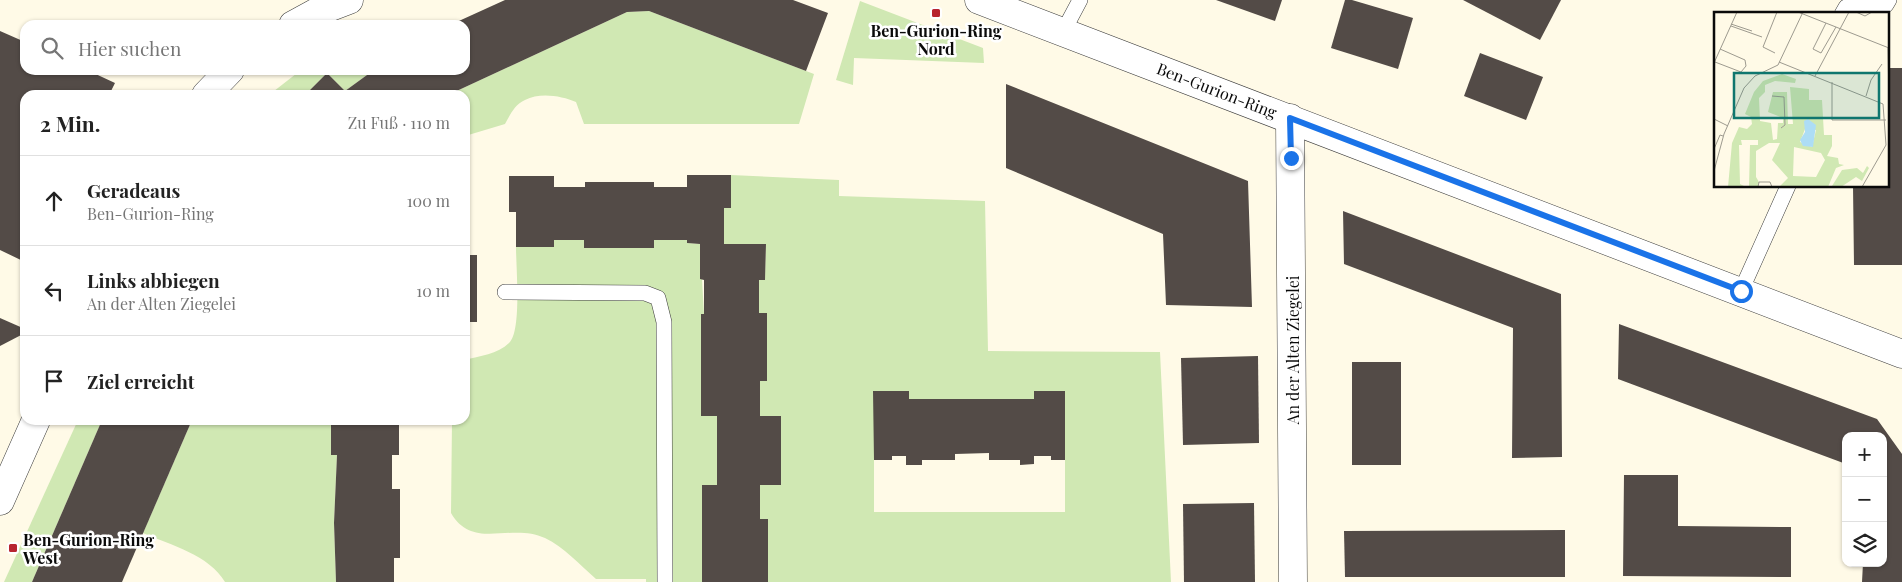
<!DOCTYPE html>
<html lang="de">
<meta charset="utf-8">
<style>
:root{--surface:#fff;--page:#f6f6f6;--text:#222;--muted:#767676;--line:#e0e0e0}
body{margin:0;font-family:"Playfair Display",serif;background:var(--page);color:var(--text)}
.controls{position:absolute;right:15px;bottom:15px;display:grid;overflow:hidden;border-radius:10px;box-shadow:0 1px 4px #0004}
.controls button{width:45px;height:45px;display:grid;place-items:center;padding:0;border:0;border-bottom:1px solid var(--line);background:var(--surface);color:var(--text);font:25px sans-serif}
.stop{position:absolute;width:15px;height:15px;margin:-11px;border:4px solid #1a73e8;border-radius:50%;background:#fff}
.stop.end{background:#1a73e8;border-color:#fff;box-shadow:0 1px 5px #0008}
.list{margin:0;padding:0;list-style:none}
h2{display:flex;justify-content:space-between;align-items:center;height:65px;margin:0;padding:0 20px;font-size:21px}
h2 small{font-size:16px;font-weight:400;color:var(--muted)}
.list li{display:grid;grid-template-columns:32px 1fr auto;gap:15px;align-items:center;box-sizing:border-box;height:90px;padding:0 20px;border-top:1px solid var(--line)}
.list b{display:block;font-size:19px;white-space:nowrap}
.list p{margin:0;font-size:16px;white-space:nowrap;color:var(--muted)}
.list em{font-size:16px;font-style:normal;color:var(--muted)}
.icon{flex:none;width:28px;height:28px;fill:none;stroke:currentColor;stroke-width:2;stroke-linecap:round;stroke-linejoin:round}
.map{position:relative;flex:none;width:1902px;height:582px;overflow:hidden}
.search{position:absolute;background:var(--surface);box-shadow:0 1px 4px #0004;left:20px;top:20px;width:450px;height:55px;display:flex;align-items:center;gap:12px;box-sizing:border-box;padding:0 18px;border-radius:15px;color:var(--muted);font-size:19px}
.panel{position:absolute;background:var(--surface);box-shadow:0 1px 4px #0004;left:20px;top:90px;width:450px;height:335px;border-radius:15px}
.map>svg:first-child{display:block}
</style>
<div class="map">
<svg width="1902" height="582" viewBox="0 0 1902 582">
<rect width="100%" height="100%" fill="#fffae7"/>
<g fill="#d0e8b3" fill-rule="evenodd">
<polygon points="860,1 983,48 984,63 854,58 853,85 836,80"/>
<path d="M649,11L814,74L799,124H584L576,102C562,96 540,92 525,100C515,104 510,115 505,124L465,136V95H448L627,12Z"/>
<polygon points="301,70 364,70 367,75 345,91 327,73 305,95 269,95"/>
<path d="M731,175L839,180V196L985,201L988,351L1160,352L1171,582H768L760,519V485H781V416H760V381H767L759,313V280L765,279L766,244H724V208H731ZM874,391L909,392V399H1034V391H1065V512H874Z"/>
<path d="M554,240H584V248H654V240H687V243L700,244L704,314H701V415L717,416V485H702V582H646V579H596C580,565 564,547 545,538C511,522 473,551 451,513L452,420H465V360C479,356 498,354 509,343C522,332 516,266 516,247H553Z"/>
<polygon points="78,420 102,420 32,582 4,582"/>
<path d="M192,420H331L337,455L334,523L336,582H225C209,555 171,545 143,533Z"/>
</g>
<g fill="#534b47">
<polygon points="505,0 793,0 828,13 806,71 649,11 627,12 448,95 305,95 327,73 345,91 367,75 364,70 465,70 465,25 450,25"/>
<polygon points="1216,0 1282,0 1275,21"/>
<polygon points="1345,0 1352,0 1413,18 1398,69 1331,48"/>
<polygon points="1463,0 1561,0 1540,40"/>
<polygon points="0,31 25,42 25,70 87,70 115,83 109,95 25,95 25,262 0,250"/>
<polygon points="1480,53 1543,77 1526,120 1464,96"/>
<polygon points="1888,68 1902,68 1902,265 1854,265 1853,186 1888,186"/>
<polygon points="1006,84 1248,181 1252,307 1166,305 1163,234 1006,168"/>
<polygon points="687,175 731,175 731,208 724,208 724,244 766,244 765,280 759,280 759,313 767,313 767,381 760,381 760,416 781,416 781,485 760,485 760,519 768,519 768,582 702,582 702,485 717,485 717,416 701,416 701,314 704,314 704,280 700,279 700,244 687,243 687,240 654,240 654,248 584,248 584,240 554,240 554,247 516,247 516,212 509,212 509,176 554,176 554,187 585,187 585,182 654,182 654,187 687,187"/>
<polygon points="1343,211 1561,294 1562,457 1512,458 1513,328 1344,264"/>
<rect x="465" y="255" width="12" height="67"/>
<polygon points="0,318 25,329 25,333 0,346"/>
<polygon points="1619,324 1877,419 1902,454 1902,582 1862,582 1863,563 1883,563 1883,436 1846,436 1846,464 1618,379"/>
<polygon points="1258,356 1259,443 1183,445 1181,358"/>
<rect x="1352" y="362" width="49" height="103"/>
<polygon points="873,391 909,391 909,399 1034,399 1034,391 1065,391 1065,460 1051,460 1051,456 1034,456 1034,464 1020,465 1020,460 989,460 989,453 955,454 955,460 922,460 922,465 906,465 906,456 892,456 892,460 874,460"/>
<polygon points="102,420 192,420 122,582 32,582"/>
<polygon points="331,420 399,420 399,455 392,455 392,489 400,489 400,558 394,558 394,582 336,582 334,523 337,455 331,455"/>
<polygon points="1624,475 1678,475 1678,526 1791,527 1791,577 1623,576"/>
<polygon points="1254,503 1255,582 1184,582 1183,504"/>
<polygon points="1565,530 1565,577 1345,577 1344,531"/>
</g>
<g fill="none" stroke-linecap="round" stroke-linejoin="round">
<g stroke="#3d3d3d" stroke-width="16">
<g id="service">
<polyline points="1842,14 1846,7 1886,5 1889,0"/>
<polyline points="1063,32 1080,0"/>
<polyline points="1741,291 1788,186"/>
<polyline points="505,292 645,293 658,298 664,322 665,582"/>
</g>
</g>
<g stroke="#3d3d3d" stroke-width="29">
<g id="minor">
<polyline points="979,0 1902,354"/>
<polyline points="1290,118 1293,582"/>
</g>
</g>
<g stroke="#3d3d3d" stroke-width="29">
<g id="tertiary">
<polyline points="293,25 315,13 349,0"/>
<polyline points="206,95 230,70"/>
<polyline points="0,501 36,420"/>
</g>
</g>
<use href="#service" stroke="#fff" stroke-width="15"/>
<use href="#minor" stroke="#fff" stroke-width="28"/>
<use href="#tertiary" stroke="#fff" stroke-width="28"/>
</g>
<g fill="none" stroke-linecap="round" stroke-linejoin="round">
<polyline stroke="#1a73e8" stroke-width="6" points="1291,158 1290,118 1741,291"/>
</g>
<g fill="#b82430" stroke="#fff" stroke-width="2">
<rect x="931" y="8" width="10" height="10" rx="2.5"/>
<rect x="8" y="543" width="10" height="10" rx="2.5"/>
</g>
<g text-anchor="middle" dominant-baseline="central" stroke-width="5" stroke-linejoin="round" paint-order="stroke">
<g font-size="16" font-weight="bold" fill="#0a0a0a" stroke="#fff">
<text x="936" y="30">Ben-Gurion-Ring<tspan x="936" dy="18">Nord</tspan></text>
<text x="23" y="539" text-anchor="start">Ben-Gurion-Ring<tspan x="23" dy="18">West</tspan></text>
</g>
<g font-size="16" fill="#0a0a0a" stroke="#fff">
<text transform="translate(1217 90) rotate(21)">Ben-Gurion-Ring</text>
<text transform="translate(1292 350) rotate(-90)">An der Alten Ziegelei</text>
</g>
</g>
<g transform="translate(1714 12)">
<rect width="175" height="175" fill="#fffae7"/>
<path d="M68,62L82,67L81,71L61,69L51,73V80L45,86L46,109L57,111L59,128L63,127L64,111H69V106L54,100L59,80H73L74,112H79L76,75L95,77V88H108L110,123H118V134L113,144L124,146L125,152L130,153L122,156L114,175H65L74,166L58,148L66,131H55L42,139V165L45,170L44,175H35L36,133H44V128H27L28,133H25L26,172L32,175H14L18,131L25,115L33,117L38,112L37,105L31,102L40,80L49,69ZM91,117L102,118L98,135L86,130ZM80,135L107,141L111,148L102,165L79,164ZM153,154L155,156L148,169L142,165L127,175L118,174L128,158L143,156L149,161Z" fill="#d0e8b3" fill-rule="evenodd"/>
<path d="M94,107L102,113L99,135L89,134L86,128L91,120L90,109Z" fill="#adddf5"/>
<path fill="none" stroke="#9d9a8f" stroke-width="1" d="M84,0L175,36M142,0L151,4L158,0M112,11L99,37L107,41L122,15M17,12L38,19M17,14L48,25M174,36L175,89M61,41L49,35L63,0M1,50L27,60L32,54L31,48L6,37M65,50L169,92L172,133L148,175M0,51L23,0M101,64L135,0M118,70V108H172M58,84L70,85L71,113L67,116M152,84L157,68L168,52M0,107L14,114M0,137L6,123L9,124M0,159L10,122L30,76L41,64L64,53L89,0M44,175L45,170H56L58,175"/>
<path fill="#0f766e" fill-opacity="0.15" stroke="#0f766e" stroke-width="2.5" d="M20,61H165V106H20Z"/>
<rect width="175" height="175" fill="none" stroke="#0a0a0a" stroke-width="2.5"/>
</g>
</svg>
<div class="controls">
<button>+</button>
<button>−</button>
<button><svg class="icon" aria-label="layers" viewBox="0 0 24 24"><path d="M12 4l9 5-9 5-9-5zM3 14l9 5 9-5"/></svg></button>
</div>
<div class="stop" style="left:1741px;top:291px"></div>
<div class="stop end" style="left:1291px;top:158px"></div>
<div class="search"><svg class="icon" aria-label="search" viewBox="0 0 24 24"><circle cx="10" cy="10" r="6"/><path d="M15 15l6 6"/></svg>Hier suchen</div>
<section class="panel">
<h2>2 Min.<small>Zu Fuß · 110 m</small></h2>
<ul class="list">
<li><svg class="icon" aria-label="ahead" viewBox="0 0 24 24"><path d="M12 20V5M6 11l6-6 6 6"/></svg><div><b>Geradeaus</b><p>Ben-Gurion-Ring</p></div><em>100 m</em></li>
<li><svg class="icon" aria-label="left" viewBox="0 0 24 24"><path d="M17 20v-9H6M10 6l-5 5 5 5"/></svg><div><b>Links abbiegen</b><p>An der Alten Ziegelei</p></div><em>10 m</em></li>
<li><svg class="icon" aria-label="arrive" viewBox="0 0 24 24"><path d="M6 21V4h12l-3 4 3 4H6"/></svg><div><b>Ziel erreicht</b></div></li>
</ul>
</section>
</div>
